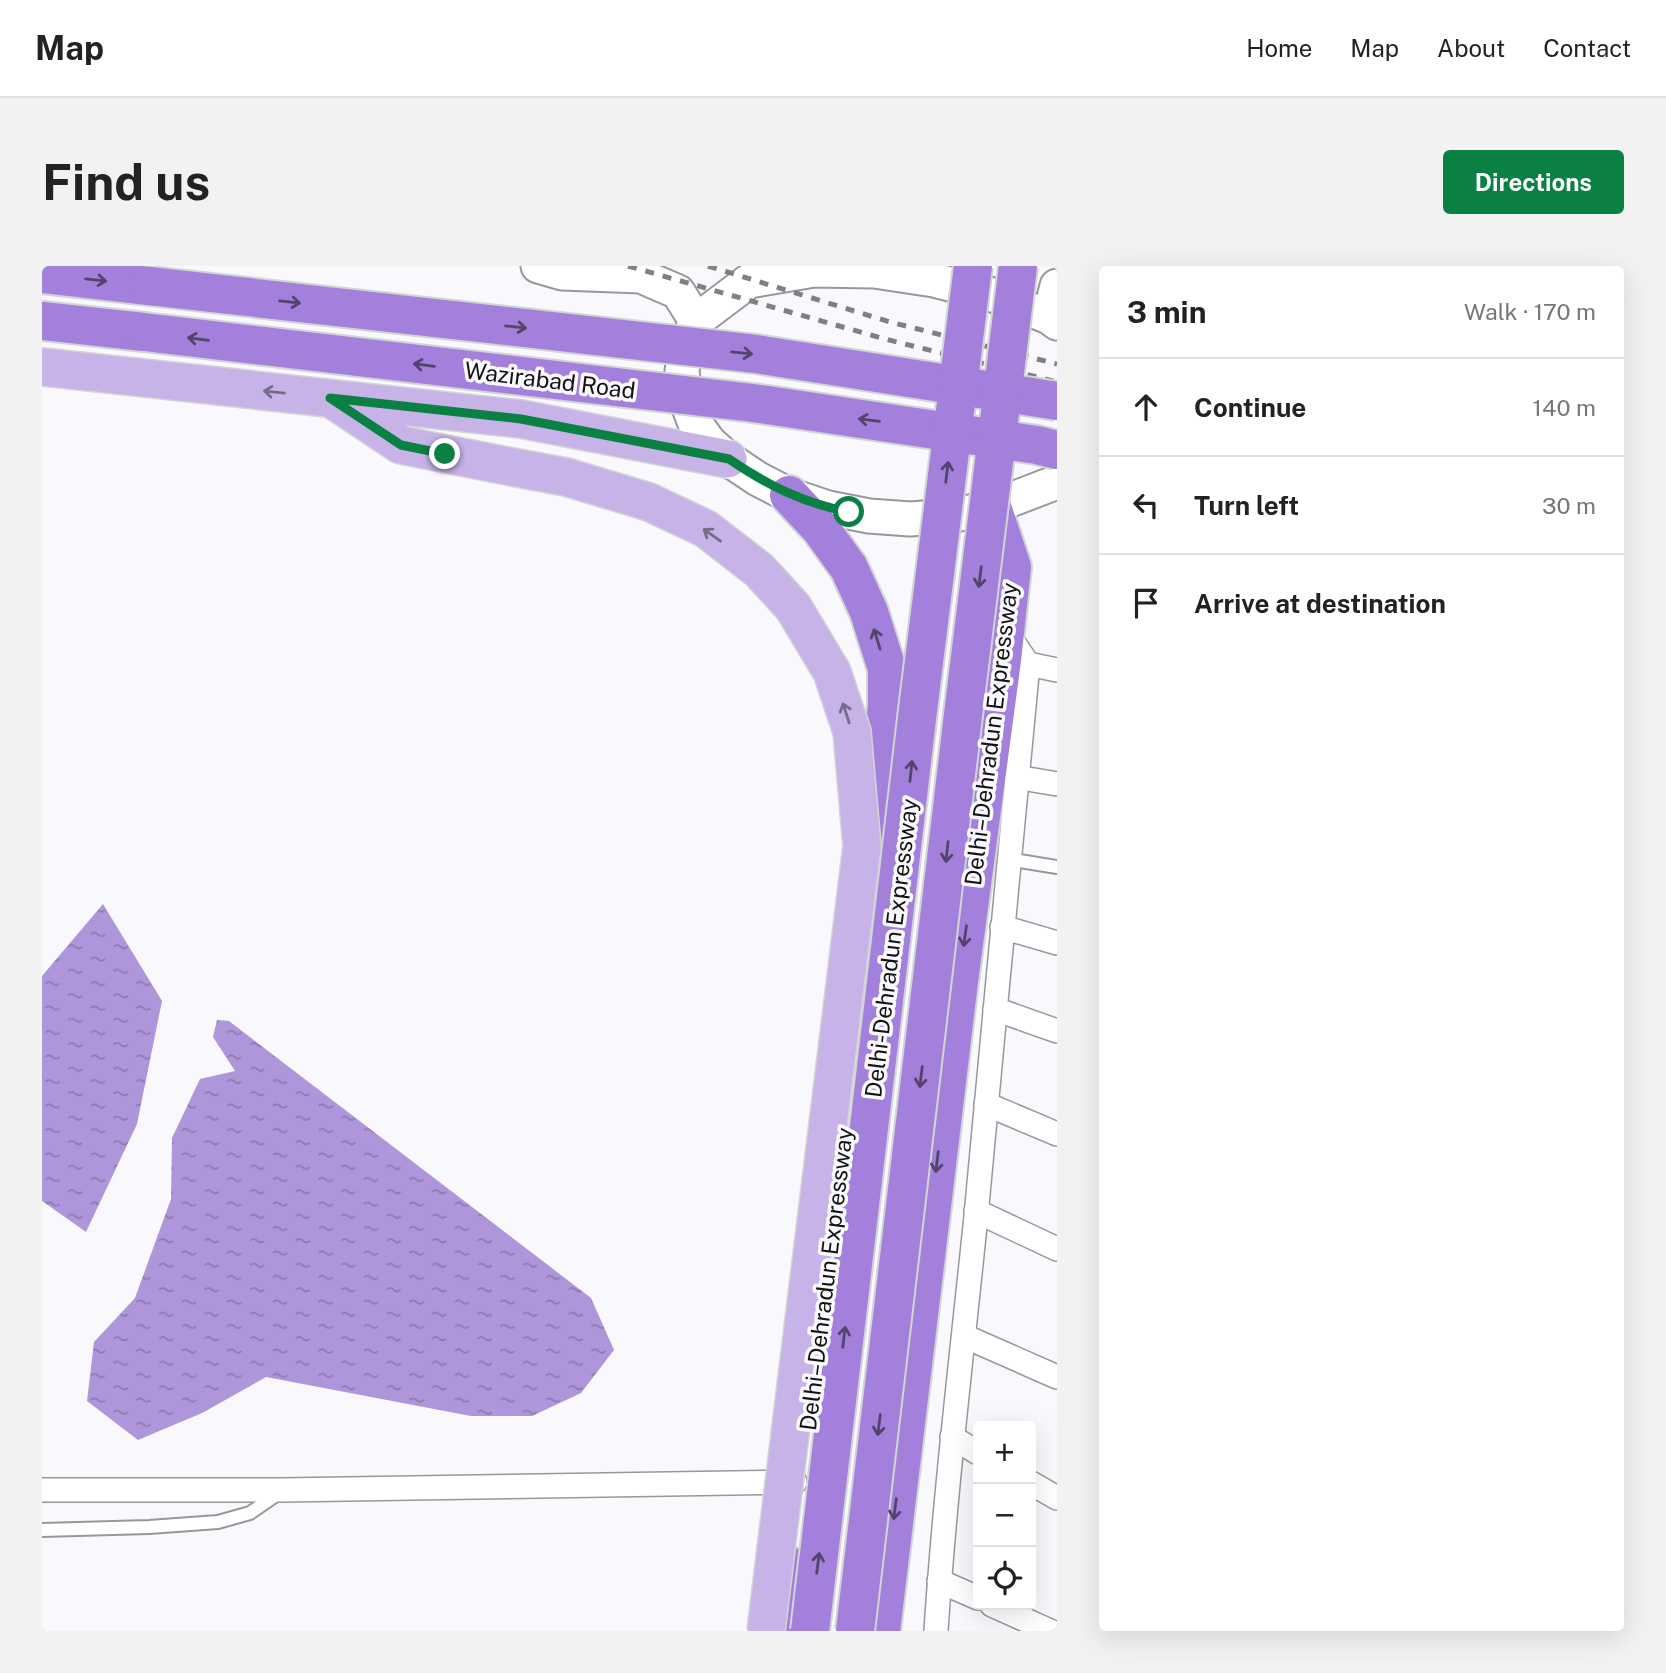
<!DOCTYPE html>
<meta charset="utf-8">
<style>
:root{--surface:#fff;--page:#f2f2f2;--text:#222;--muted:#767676;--line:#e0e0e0;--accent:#0b8043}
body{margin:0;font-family:"Public Sans",sans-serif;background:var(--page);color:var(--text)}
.controls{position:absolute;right:21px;bottom:21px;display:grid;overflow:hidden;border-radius:7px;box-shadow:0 7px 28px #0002}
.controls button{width:63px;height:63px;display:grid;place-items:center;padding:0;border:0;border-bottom:2px solid var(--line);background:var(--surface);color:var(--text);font:35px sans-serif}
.stop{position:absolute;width:21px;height:21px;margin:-16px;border:5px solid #0b8043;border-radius:50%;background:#fff}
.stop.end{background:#0b8043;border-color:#fff;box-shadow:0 2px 7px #0008}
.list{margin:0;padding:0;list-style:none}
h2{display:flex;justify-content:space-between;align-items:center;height:91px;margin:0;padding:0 28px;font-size:30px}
h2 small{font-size:23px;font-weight:400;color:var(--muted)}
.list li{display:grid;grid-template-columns:46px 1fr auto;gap:21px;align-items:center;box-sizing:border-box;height:98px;padding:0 28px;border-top:2px solid var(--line)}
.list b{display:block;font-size:26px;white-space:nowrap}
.list em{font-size:23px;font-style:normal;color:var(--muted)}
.icon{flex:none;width:38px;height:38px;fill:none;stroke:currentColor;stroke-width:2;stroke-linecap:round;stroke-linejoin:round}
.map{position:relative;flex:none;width:1015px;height:1365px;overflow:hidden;border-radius:7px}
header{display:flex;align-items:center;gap:42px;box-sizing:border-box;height:98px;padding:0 35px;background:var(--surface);border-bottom:2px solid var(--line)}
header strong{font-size:33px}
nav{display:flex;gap:38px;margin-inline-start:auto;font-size:24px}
.intro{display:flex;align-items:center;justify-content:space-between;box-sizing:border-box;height:168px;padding:0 42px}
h1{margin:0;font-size:49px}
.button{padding:18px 32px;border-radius:7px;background:var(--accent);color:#fff;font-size:24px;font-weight:700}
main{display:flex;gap:42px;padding:0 42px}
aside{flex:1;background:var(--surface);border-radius:7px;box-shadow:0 7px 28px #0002}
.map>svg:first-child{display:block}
</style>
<header>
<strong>Map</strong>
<nav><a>Home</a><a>Map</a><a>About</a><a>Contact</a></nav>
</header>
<div class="intro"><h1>Find us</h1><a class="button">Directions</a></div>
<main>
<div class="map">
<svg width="1015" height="1365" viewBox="0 0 1015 1365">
<defs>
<pattern id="water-ripples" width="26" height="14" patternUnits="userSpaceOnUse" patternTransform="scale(1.75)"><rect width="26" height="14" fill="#af96da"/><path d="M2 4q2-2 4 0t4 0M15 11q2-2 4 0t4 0" fill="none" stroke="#8d79b0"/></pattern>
</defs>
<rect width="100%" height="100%" fill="#f9f8fc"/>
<g fill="url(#water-ripples)">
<polygon points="61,638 120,735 95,858 44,966 0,935 0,710"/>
<polygon points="175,754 187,755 549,1032 572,1084 539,1127 490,1150 429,1150 224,1111 160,1147 96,1174 45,1135 52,1076 93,1032 129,933 130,872 158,813 193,805 171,771"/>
</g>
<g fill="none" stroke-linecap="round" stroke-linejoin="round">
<g stroke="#98979b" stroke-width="16">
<g id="lane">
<polyline points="966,593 1015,601"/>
<polyline points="0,1264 107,1261 176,1256 208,1247 237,1227"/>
</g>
</g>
<g stroke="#98979b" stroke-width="26">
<g id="street">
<polyline points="986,398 1015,404"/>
<polyline points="974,511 1015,518"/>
<polyline points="960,661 1015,677"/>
<polyline points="953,743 1015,765"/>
<polyline points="944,838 1015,868"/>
<polyline points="934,945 1015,983"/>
<polyline points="922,1070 1015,1111"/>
<polyline points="910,1171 936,1187"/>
<polyline points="989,1217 1015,1232"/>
<polyline points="0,1224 240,1224 753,1216"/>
<polyline points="897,1315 936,1332"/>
<polyline points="950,1339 1008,1365"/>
<path d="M894,1365C903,1226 920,1088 934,950C952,766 967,582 986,398L963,364"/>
</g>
</g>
<g stroke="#98979b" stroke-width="37">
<g id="secondary">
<polyline points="496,0 520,7 599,10 636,26 654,55"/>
<polyline points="1007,51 1015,20"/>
<polyline points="1015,57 1007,51 951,29 892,14 832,5 772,4 707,15 654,55 644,79 640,105 643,131 652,155 667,176 686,193 716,213 747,229 786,242 827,250 868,253 909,250 950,241 1015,216"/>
</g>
</g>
<g stroke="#d4d4d5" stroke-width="40">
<g id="primary">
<polyline points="0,101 479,153 686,193"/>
<polyline points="293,135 359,179 470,201"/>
</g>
</g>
<g stroke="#d4d4d5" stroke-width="42">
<g id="highway">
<polyline points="0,8 107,20"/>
<polyline points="0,55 102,66"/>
<polyline points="747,229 778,262 807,302 827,346 845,403 845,439 830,591"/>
<polyline points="743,1365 750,1301"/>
<polyline points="839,1365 917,715 960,394 970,301 950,241"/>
</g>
</g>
<use href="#lane" stroke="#fff" stroke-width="12"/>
<use href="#street" stroke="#fff" stroke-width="23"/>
<use href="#secondary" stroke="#fff" stroke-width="33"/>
<use href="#primary" stroke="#c8b3e9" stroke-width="37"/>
<use href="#highway" stroke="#a380db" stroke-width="38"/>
<g stroke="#807f82" stroke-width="5" stroke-dasharray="9 9" stroke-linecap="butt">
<polyline points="586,0 843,73 1015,116"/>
<polyline points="666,0 848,56 1015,98"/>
</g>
<g stroke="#d4d4d5" stroke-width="40" stroke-linecap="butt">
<polyline id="primary-bridge" points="470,201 524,211 607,236 664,263 717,304 751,341 790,406 810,466 820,580 724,1365"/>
</g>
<g stroke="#d4d4d5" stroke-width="42" stroke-linecap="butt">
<g id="highway-bridge">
<polyline points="107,20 714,88 1015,135"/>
<polyline points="102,66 711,137 995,179 1015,184"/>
<polyline points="768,1365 876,444 931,0"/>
<polyline points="813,1365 921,449 976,0"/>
</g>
</g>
<use href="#primary-bridge" stroke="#c8b3e9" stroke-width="37"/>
<use href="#highway-bridge" stroke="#a380db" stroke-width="38"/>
</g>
<defs><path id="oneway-shaft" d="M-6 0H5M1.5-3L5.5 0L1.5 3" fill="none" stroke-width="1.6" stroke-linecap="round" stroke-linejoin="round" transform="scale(1.75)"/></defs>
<g stroke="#53446d">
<use href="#oneway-shaft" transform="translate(54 14) rotate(6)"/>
<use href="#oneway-shaft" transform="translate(248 36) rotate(6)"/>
<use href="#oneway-shaft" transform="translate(474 61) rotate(6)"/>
<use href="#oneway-shaft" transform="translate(156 73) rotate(-173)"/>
<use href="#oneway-shaft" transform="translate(700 87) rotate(6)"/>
<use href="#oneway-shaft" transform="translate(382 99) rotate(-173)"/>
<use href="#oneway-shaft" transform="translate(827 154) rotate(-172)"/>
<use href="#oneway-shaft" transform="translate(905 206) rotate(-83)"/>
<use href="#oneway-shaft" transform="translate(938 311) rotate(97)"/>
<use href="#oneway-shaft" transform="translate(835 373) rotate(-107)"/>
<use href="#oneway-shaft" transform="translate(869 505) rotate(-84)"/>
<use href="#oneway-shaft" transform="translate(905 586) rotate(96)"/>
<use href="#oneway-shaft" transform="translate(923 670) rotate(98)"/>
<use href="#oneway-shaft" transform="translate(879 811) rotate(97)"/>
<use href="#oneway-shaft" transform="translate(895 896) rotate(97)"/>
<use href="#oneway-shaft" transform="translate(802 1071) rotate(-83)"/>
<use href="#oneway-shaft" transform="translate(837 1159) rotate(97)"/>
<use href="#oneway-shaft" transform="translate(853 1243) rotate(97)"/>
<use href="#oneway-shaft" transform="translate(776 1297) rotate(-83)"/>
</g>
<g stroke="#766b89">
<use href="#oneway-shaft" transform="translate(232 126) rotate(-174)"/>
<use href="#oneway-shaft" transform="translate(670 269) rotate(-145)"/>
<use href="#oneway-shaft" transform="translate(804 447) rotate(-108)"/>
</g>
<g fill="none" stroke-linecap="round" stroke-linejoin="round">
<path stroke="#0b8043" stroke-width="9" d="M403,188L359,179L288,132L479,153L687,193C725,219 761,237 807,246"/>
</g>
<g text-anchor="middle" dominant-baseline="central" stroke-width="7" stroke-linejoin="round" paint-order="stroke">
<g font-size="23" fill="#121213" stroke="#f9f8fc">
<text transform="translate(508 114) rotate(7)">Wazirabad Road</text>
<text transform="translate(949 468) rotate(-83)">Delhi–Dehradun Expressway</text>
<text transform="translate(849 682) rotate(-83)">Delhi-Dehradun Expressway</text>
<text transform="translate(784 1013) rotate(-83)">Delhi–Dehradun Expressway</text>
</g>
</g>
</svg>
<div class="controls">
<button>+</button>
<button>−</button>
<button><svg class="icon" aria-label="locate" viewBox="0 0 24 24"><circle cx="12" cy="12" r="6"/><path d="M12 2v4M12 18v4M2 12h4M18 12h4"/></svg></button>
</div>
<div class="stop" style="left:807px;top:246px"></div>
<div class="stop end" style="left:403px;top:188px"></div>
</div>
<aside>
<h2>3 min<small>Walk · 170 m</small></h2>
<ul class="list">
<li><svg class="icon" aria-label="ahead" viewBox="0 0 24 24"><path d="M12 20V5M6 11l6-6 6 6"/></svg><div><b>Continue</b></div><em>140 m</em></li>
<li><svg class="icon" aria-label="left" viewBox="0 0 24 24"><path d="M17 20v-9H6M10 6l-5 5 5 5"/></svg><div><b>Turn left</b></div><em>30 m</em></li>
<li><svg class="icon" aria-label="arrive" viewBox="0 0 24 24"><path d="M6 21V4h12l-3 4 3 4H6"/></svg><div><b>Arrive at destination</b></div></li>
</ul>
</aside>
</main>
